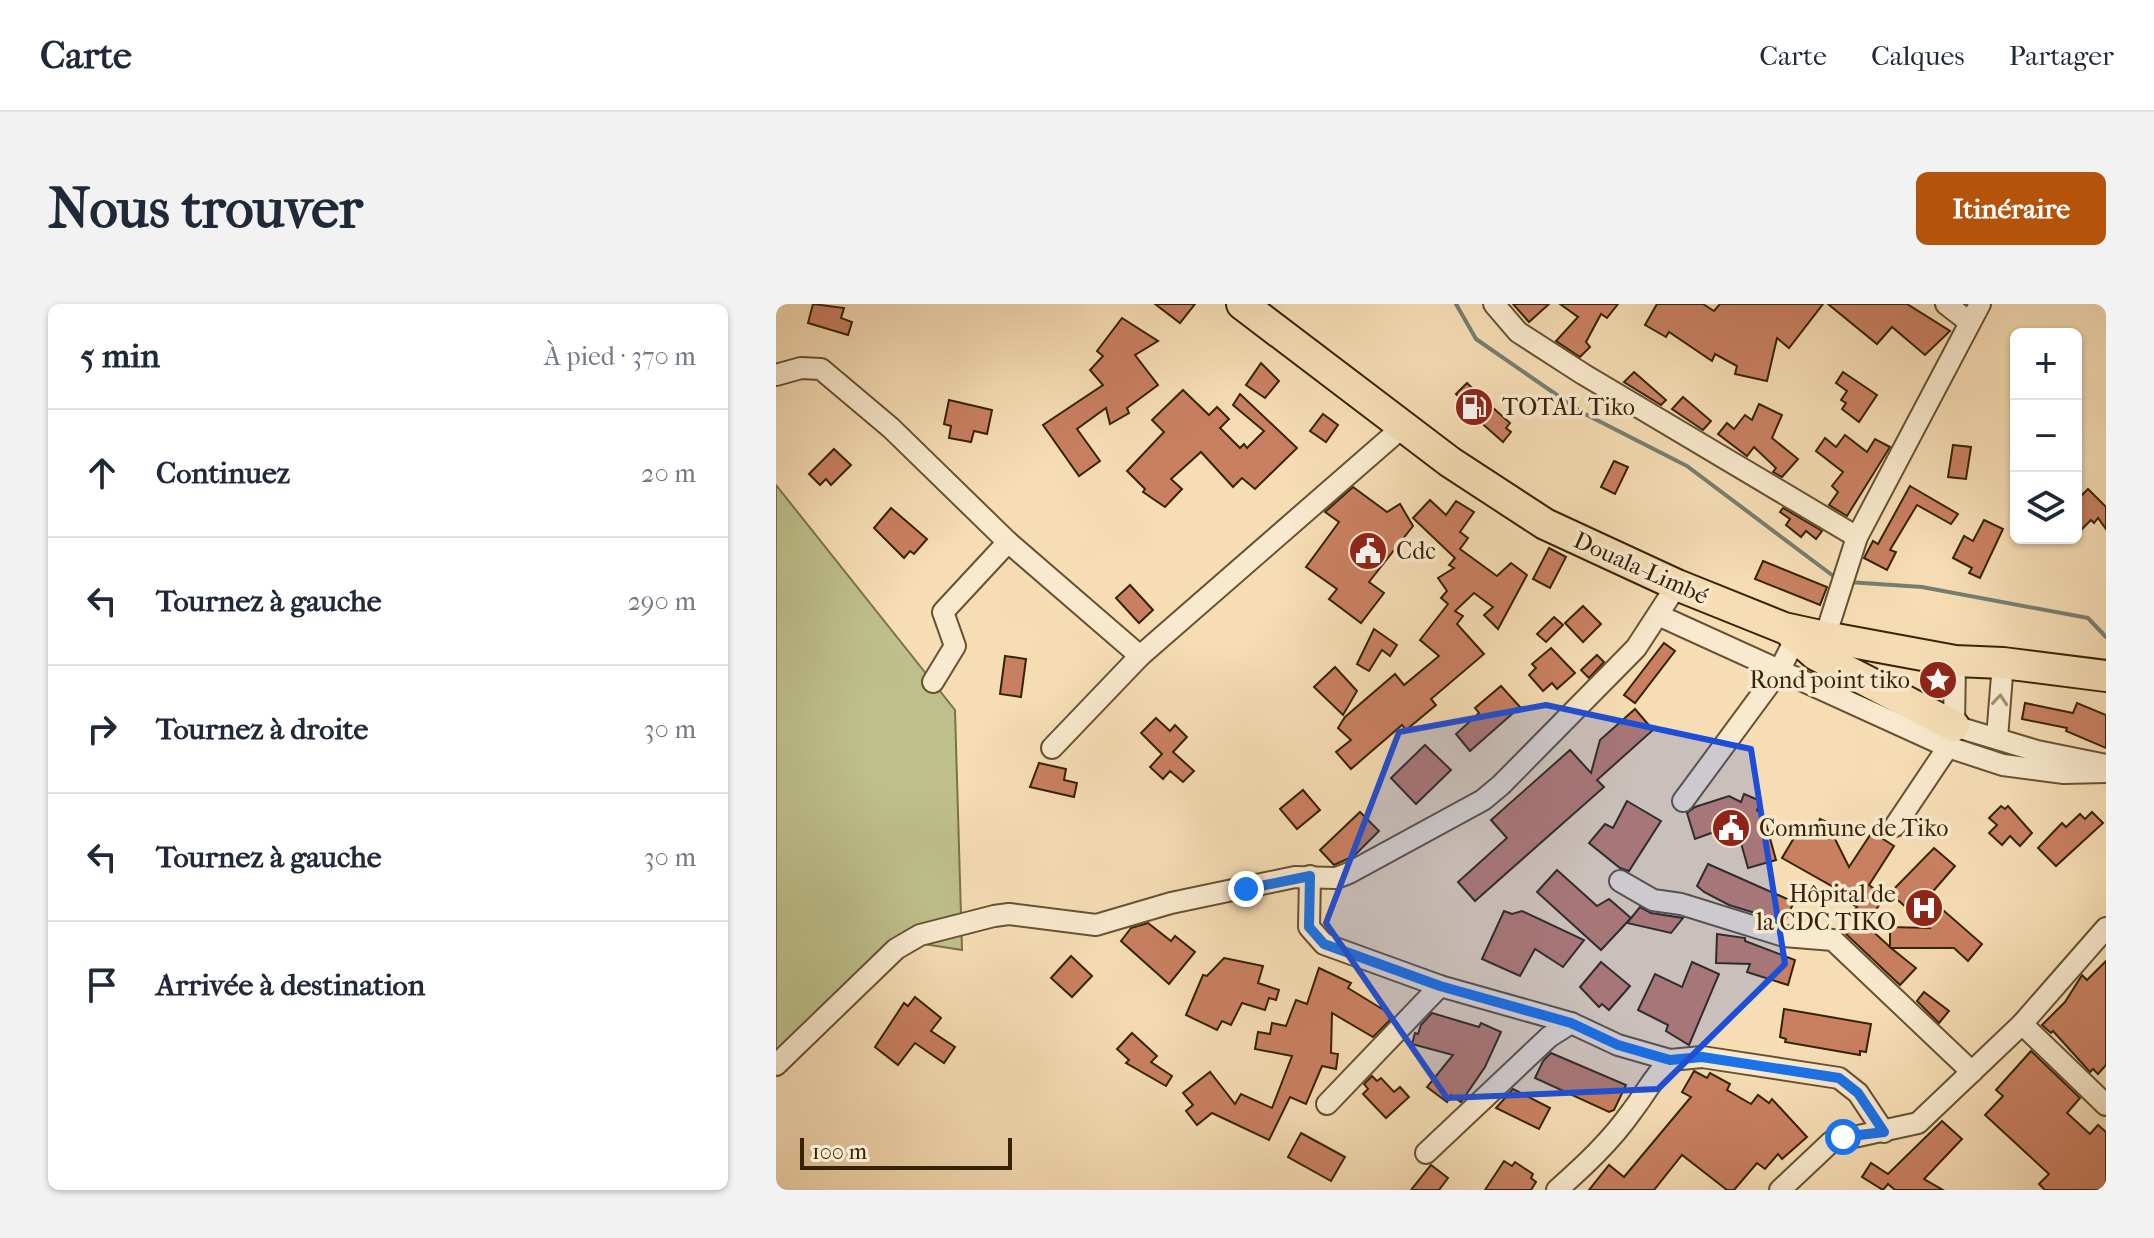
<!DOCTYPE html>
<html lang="fr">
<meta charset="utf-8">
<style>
:root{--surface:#fff;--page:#f2f2f3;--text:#1f2937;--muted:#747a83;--line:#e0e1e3;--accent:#b45309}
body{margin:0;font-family:"IM FELL French Canon",serif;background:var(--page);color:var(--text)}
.controls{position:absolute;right:24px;top:24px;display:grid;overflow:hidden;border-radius:12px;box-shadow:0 2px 6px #0004}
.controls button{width:72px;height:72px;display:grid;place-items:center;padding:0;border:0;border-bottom:2px solid var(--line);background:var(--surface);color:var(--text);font:40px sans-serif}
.scale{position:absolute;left:24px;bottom:20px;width:212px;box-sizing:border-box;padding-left:8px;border:4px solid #362306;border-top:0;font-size:22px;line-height:28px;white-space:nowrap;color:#362306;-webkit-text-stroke:6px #f9e9ce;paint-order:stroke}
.stop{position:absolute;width:24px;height:24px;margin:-18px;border:6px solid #1a73e8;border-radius:50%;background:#fff}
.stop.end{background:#1a73e8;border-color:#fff;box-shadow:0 2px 8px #0008}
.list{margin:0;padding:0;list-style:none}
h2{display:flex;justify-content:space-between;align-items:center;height:104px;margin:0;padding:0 32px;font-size:34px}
h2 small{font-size:26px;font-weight:400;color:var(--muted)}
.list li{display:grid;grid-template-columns:52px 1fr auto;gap:24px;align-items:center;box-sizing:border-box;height:128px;padding:0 32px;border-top:2px solid var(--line)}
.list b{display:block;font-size:30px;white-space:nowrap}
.list em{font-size:26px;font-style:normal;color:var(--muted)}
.icon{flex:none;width:44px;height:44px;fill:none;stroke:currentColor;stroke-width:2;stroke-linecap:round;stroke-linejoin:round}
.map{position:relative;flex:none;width:1330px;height:886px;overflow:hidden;border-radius:12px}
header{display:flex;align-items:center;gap:48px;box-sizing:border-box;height:112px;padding:0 40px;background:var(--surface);border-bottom:2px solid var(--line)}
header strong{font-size:38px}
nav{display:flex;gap:44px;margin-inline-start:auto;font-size:28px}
.intro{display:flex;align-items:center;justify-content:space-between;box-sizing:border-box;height:192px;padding:0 48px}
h1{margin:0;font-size:56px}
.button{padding:20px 36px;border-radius:12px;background:var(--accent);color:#fff;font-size:28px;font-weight:700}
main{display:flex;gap:48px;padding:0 48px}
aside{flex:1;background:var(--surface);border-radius:12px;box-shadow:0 2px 6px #0004}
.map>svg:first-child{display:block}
</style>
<header>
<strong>Carte</strong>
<nav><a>Carte</a><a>Calques</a><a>Partager</a></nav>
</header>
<div class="intro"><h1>Nous trouver</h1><a class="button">Itinéraire</a></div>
<main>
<aside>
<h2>5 min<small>À pied · 370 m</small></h2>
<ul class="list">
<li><svg class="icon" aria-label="ahead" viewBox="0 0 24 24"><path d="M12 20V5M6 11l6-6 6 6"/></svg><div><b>Continuez</b></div><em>20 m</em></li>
<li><svg class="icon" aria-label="left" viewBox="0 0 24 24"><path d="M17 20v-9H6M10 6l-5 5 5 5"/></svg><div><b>Tournez à gauche</b></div><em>290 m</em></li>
<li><svg class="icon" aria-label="right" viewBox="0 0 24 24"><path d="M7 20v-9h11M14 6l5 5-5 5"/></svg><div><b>Tournez à droite</b></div><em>30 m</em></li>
<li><svg class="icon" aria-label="left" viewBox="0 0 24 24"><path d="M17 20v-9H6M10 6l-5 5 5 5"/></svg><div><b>Tournez à gauche</b></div><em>30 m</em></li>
<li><svg class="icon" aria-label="arrive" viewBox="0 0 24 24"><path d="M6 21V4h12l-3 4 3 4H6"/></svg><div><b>Arrivée à destination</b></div></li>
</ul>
</aside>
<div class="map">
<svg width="1330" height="886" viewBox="0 0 1330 886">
<rect width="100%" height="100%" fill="#f6ddb4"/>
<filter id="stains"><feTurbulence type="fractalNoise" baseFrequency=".0025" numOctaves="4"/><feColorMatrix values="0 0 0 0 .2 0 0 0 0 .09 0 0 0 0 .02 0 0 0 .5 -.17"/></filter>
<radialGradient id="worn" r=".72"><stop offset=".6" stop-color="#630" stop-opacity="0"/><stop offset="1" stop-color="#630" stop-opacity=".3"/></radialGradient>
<polygon fill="#bec08b" stroke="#7a7248" stroke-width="2" points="0,181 179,406 186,646 129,637 0,761"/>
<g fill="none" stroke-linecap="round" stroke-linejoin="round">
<g stroke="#767e70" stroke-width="4">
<polyline points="680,0 700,35 807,109 911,162 1060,274"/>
<polyline points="1072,278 1146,283 1312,314 1330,333"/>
</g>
</g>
<g fill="#c98061" stroke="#362306" stroke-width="2">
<polygon points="37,0 68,4 65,14 76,18 72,31 32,19"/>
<polygon points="379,0 419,0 404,19"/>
<polygon points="737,0 773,0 753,18"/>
<polygon points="784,0 842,0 831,14 825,10 810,38 814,43 804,53 780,37 802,13"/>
<polygon points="881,0 927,0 938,7 944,0 1047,0 1013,44 1001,34 991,77 959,70 961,62 939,50 936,57 893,28 890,33 869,21"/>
<polygon points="1052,0 1131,0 1174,27 1149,51 1116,23 1101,40"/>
<polygon points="346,14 382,37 359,51 382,81 351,104 353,109 334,120 330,104 301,125 324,157 303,172 267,121 327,81 314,66 327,52 321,47"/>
<polygon points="485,59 503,77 489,94 470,81"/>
<polygon points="858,68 890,96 885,101 848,78"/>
<polygon points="1067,68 1101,91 1083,118 1066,105 1070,99 1065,96 1071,87 1060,79"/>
<polygon points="691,79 699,87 696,90 713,107 716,103 734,119 730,124 735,128 727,138 683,99 686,96 680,90"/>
<polygon points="407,86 433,111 441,103 453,115 444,124 464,144 468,140 471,144 488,127 457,101 464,90 521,144 479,185 466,174 457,183 425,148 395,175 406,185 389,203 367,188 369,185 351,167 388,128 376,116"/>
<polygon points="907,93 935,117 927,126 896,105"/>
<polygon points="173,96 216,106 211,130 198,127 195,138 173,134 175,122 168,120"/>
<polygon points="983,100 1006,111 996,134 1022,155 1006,173 997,168 1000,164 978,143 971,152 942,130 951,119 958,125 969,111 976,116"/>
<polygon points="547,110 562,121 550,138 534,127"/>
<polygon points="1069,131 1091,148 1099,135 1114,143 1071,212 1053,201 1062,188 1056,182 1067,168 1040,147 1049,134 1060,143"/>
<polygon points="1177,141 1195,143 1190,175 1172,173"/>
<polygon points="58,145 75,161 55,181 50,175 44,181 33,170"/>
<polygon points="838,157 852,163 839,190 825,183"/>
<polygon points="1134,182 1182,210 1175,220 1141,201 1114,246 1120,248 1111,266 1088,254 1097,237 1102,240"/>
<polygon points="577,183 611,208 624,200 637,222 593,278 608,289 585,319 553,295 561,285 530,263 563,218 549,208"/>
<polygon points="1312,185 1330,203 1330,225 1322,214 1318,219 1315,216 1300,231 1300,197"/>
<polygon points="654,196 670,211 680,197 698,208 684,228 692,234 684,245 721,272 735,259 751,271 722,325 708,311 717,303 698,289 679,307 687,312 681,320 708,350 655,395 660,401 630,426 626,421 575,465 560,448 575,436 562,424 569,413 619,370 628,381 663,352 644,336 672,300 665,294 671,287 662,274 678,264 673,261 679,254 637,214"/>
<polygon points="115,204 151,235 138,250 134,247 128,254 98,224"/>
<polygon points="1007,204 1046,227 1040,235 1030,227 1025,233 1010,221 1014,215 1004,208"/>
<polygon points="1208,216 1227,225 1204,274 1193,269 1196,264 1177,254 1188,232 1197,237"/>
<polygon points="773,244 790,253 774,284 757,275"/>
<polygon points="987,257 1051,283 1044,301 979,275"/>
<polygon points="354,281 377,306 363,319 340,294"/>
<polygon points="807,302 825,320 807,338 789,319"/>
<polygon points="778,313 787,321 770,338 761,330"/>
<polygon points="598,325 621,341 614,352 606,346 593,367 581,360"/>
<polygon points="888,339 899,347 859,399 848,391"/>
<polygon points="775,344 799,369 781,385 776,379 767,387 753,371 760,364 756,360"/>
<polygon points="821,351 828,358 813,374 805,366"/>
<polygon points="229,352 250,355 245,393 224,390"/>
<polygon points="559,363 581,387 567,411 538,383"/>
<polygon points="725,382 744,403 694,447 680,430 703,409 699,404"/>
<polygon points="1249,399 1297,409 1301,399 1330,411 1330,444 1290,427 1291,424 1246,415"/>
<polygon points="859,405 877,426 821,476 828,483 699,597 682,578 731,534 715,516 794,446 815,469 824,436"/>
<polygon points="380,414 394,427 399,421 411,433 397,448 418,467 407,478 394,467 387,475 374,463 386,450 365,429"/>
<polygon points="649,441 675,466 640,500 615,474"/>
<polygon points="263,459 290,465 288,476 301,479 298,493 254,483"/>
<polygon points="527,486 544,506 521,525 504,505"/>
<polygon points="968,490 985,497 981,506 989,516 1000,556 972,564 965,539 958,540 941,527 919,535 911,509 919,503 953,492 965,498"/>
<polygon points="851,497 885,517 853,567 844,564 813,539 829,520 837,524"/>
<polygon points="1225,502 1229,505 1232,502 1256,529 1244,542 1234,532 1226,541 1213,529 1221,521 1213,514"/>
<polygon points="584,508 603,527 578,552 558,561 544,546"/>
<polygon points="1316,508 1327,519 1280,562 1262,544 1286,519 1290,523 1304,510 1309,515"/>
<polygon points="1044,515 1059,522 1056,529 1073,563 1096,528 1118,542 1093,581 1109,593 1090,619 1076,609 1081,603 1057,588 1059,584 1006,554 1024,524 1042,521"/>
<polygon points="1158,544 1179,562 1152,593 1206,640 1192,657 1178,644 1115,644 1140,664 1124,681 1070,630 1077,622 1091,622 1114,643 1114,623 1153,624 1114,589"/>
<polygon points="932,560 1018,598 1010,615 1002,611 1000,614 992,613 953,601 928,588 921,582"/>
<polygon points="781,566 821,602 833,595 855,614 825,646 761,588"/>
<polygon points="864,603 875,609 907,614 895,629 851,619"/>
<polygon points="728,607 736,610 746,607 808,636 787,663 759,645 744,672 706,655"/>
<polygon points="372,619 395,637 399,632 419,648 393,680 345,637 355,624"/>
<polygon points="941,630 969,634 969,637 1019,656 1012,681 971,668 974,660 940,659"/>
<polygon points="295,652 316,672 296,693 275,674"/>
<polygon points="448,654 487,662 482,679 503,686 500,696 493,694 489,706 466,699 455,721 446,717 441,726 410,711 427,671 431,672"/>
<polygon points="1330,657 1330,761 1322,770 1317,765 1314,768 1277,727 1275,729 1266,721 1289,698 1306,671 1311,676"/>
<polygon points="825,658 854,682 833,706 826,700 823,703 804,683"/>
<polygon points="916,658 943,670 913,741 890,727 892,721 862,706 879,670 906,683"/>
<polygon points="543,664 575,679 572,684 616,711 613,717 597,733 556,709 555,749 562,750 560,765 546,762 530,800 514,793 493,836 436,809 421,821 410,807 417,801 407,789 434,768 459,800 465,790 496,804 516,752 479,745 482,728 494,730 496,719 510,722 520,696 531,700"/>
<polygon points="1148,688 1173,707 1163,719 1141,697"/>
<polygon points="139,693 165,714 155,727 179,743 168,759 139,739 122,761 99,743 128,699 132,702"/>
<polygon points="1008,705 1095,720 1090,748 1084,747 1084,751 1009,738 1010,735 1004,733"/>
<polygon points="656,709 703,723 705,719 725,728 709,763 685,798 675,791 671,798 651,783 677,751 636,740 639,729 642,730 645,721"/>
<polygon points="356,729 381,752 375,758 396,772 390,782 350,759 353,756 341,745"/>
<polygon points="1255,747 1304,794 1291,809 1314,830 1322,821 1330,828 1330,886 1269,886 1263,880 1273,870 1209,811 1227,792 1220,786"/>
<polygon points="775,749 850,781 838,806 833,808 759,774 767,757"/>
<polygon points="918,767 931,774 934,769 954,780 951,786 975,800 982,791 993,799 996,795 1031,833 1006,855 1002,850 989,865 981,859 958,886 951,886 906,851 878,886 813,886 833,861 848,873 915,793 906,788"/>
<polygon points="596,772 601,777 605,774 618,788 624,783 633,793 610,814 587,790 592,785 588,780"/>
<polygon points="737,785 774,804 763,825 720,804"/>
<polygon points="1166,817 1186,835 1148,875 1167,886 1119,886 1112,880 1107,886 1086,873 1095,859 1112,870"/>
<polygon points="525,829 569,853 555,877 512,853"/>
<polygon points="728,857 736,862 739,858 757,870 755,874 760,878 755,886 709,886"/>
<polygon points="655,861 672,874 663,886 635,886"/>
</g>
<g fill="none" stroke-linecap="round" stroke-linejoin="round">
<g stroke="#665232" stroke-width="24">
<g id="minor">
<polyline points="718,0 742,28 807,70 1081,233"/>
<polyline points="1170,0 1192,17"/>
<polyline points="0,71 25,64 45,65 115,124 232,238 364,352"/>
<polyline points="882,311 1172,443 1227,461 1288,469 1330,468"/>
<polyline points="1049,333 1081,233 1204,0"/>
<polyline points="1179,357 1178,422 1261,447 1330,461"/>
<polyline points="157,378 179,342 167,308 232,238"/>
<polyline points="1221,434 1227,359"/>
<polyline points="276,444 364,352 629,121"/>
<polyline points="907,497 1003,367 1020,334"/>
<polyline points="1119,522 1172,443"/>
<polyline points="534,572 533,623 548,640 664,682 795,719 842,741 894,756 926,753 1063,774 1082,789 1108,828"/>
<polyline points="844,577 877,596 905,600 1008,632 1057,636 1196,768"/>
<polyline points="1246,720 1330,801"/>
<polyline points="0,761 120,645 144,631 218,612 233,610 320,621 395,599 519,573 560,574 573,569 707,496 725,481 860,344 901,281"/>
<polyline points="551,800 664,682"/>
<polyline points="650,849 773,733 795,719"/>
<path d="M781,886C808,862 835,837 856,807C870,789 878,772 894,756"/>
<polyline points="1004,886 1055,838 1142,819 1246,720 1330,624"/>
</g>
</g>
<g stroke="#362306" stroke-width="34">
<g id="highway">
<polyline points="466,0 674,158 769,220 901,281 1008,324 1049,333 1179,357 1227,359 1330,372"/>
<polyline points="1016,330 1040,351 1178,422"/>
</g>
</g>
<use href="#minor" stroke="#f9e9ce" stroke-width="20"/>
<use href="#highway" stroke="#f6ddb4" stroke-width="30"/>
</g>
<defs><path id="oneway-chevron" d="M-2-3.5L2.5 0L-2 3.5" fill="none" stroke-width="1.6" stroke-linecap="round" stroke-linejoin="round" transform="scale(2)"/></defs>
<use stroke="#a19074" href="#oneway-chevron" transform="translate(1224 396) rotate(-85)"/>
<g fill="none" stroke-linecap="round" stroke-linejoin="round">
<polyline stroke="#1a73e8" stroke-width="10" points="470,585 534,572 533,623 548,640 664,682 795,719 842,741 894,756 926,753 1063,774 1082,789 1108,828 1067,833"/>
</g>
<path fill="#1d4ed8" fill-opacity="0.2" stroke="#1d4ed8" stroke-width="6" stroke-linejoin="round" d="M770,401L975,445L1009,660L882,785L671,794L550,619L623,428Z"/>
<defs>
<g id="fuel-disc" transform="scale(2)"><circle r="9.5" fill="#8f2418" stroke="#f9e9ce"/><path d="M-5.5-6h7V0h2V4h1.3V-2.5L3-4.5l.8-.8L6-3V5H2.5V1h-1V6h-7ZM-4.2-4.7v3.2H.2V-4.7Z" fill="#fff"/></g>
<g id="civic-disc" transform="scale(2)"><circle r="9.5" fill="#8f2418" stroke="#f9e9ce"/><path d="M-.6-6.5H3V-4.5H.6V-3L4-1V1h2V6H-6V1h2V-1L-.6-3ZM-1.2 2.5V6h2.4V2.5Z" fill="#fff"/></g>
<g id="sight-disc" transform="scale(2)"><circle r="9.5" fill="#8f2418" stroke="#f9e9ce"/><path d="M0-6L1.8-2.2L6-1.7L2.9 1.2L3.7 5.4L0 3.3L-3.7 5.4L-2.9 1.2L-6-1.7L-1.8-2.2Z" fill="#fff"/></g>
<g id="hospital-disc" transform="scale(2)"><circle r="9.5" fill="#8f2418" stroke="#f9e9ce"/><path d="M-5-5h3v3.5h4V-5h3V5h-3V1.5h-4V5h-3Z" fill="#fff"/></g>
</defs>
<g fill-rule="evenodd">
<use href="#fuel-disc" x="698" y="103"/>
<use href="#civic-disc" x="592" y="247"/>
<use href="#sight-disc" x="1162" y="376"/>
<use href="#civic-disc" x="955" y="524"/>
<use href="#hospital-disc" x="1148" y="604"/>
</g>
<g text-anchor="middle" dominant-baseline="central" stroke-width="7" stroke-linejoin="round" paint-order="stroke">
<g font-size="24" fill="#362306" stroke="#f9e9ce" text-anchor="start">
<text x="726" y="103">TOTAL Tiko</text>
<text x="620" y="247">Cdc</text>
<text x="1134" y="376" text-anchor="end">Rond point tiko</text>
<text x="983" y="524">Commune de Tiko</text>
<text x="1120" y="590" text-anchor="end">Hôpital de<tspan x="1120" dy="28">la CDC TIKO</tspan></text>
</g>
<g font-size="24" fill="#362306" stroke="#f9e9ce">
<text transform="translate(865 264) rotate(24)">Douala-Limbé</text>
</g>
</g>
<rect width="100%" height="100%" filter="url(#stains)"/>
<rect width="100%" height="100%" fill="url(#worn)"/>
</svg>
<div class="controls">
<button>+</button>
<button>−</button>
<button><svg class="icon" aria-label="layers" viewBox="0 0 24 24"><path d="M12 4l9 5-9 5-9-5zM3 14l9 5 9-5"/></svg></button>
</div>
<div class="scale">100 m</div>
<div class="stop" style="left:1067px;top:833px"></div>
<div class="stop end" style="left:470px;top:585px"></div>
</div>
</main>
